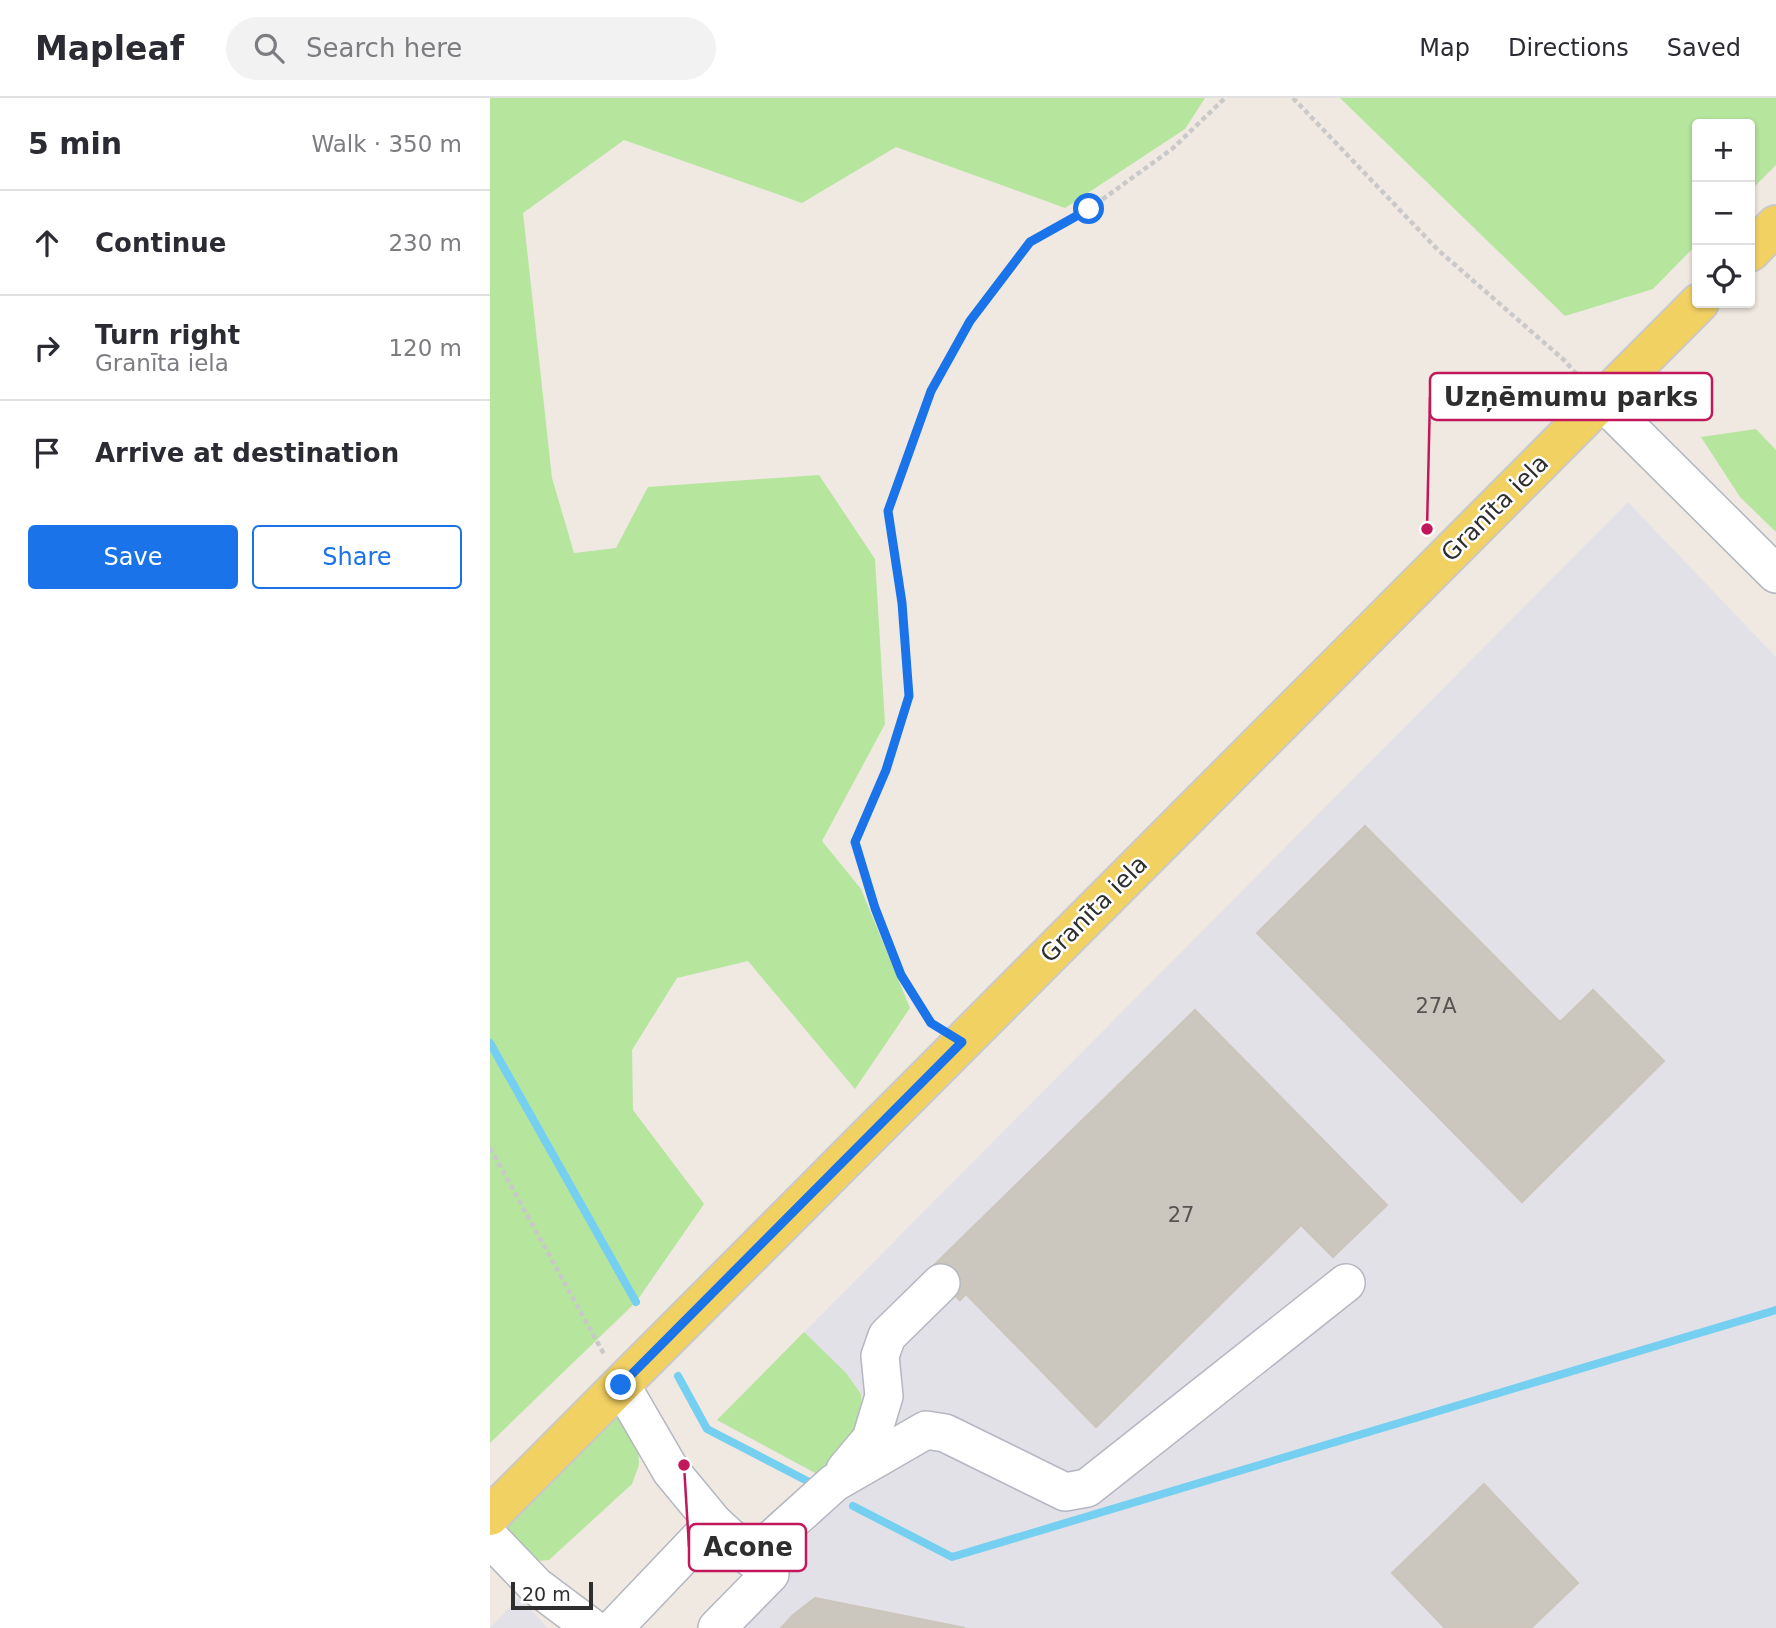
<!DOCTYPE html>
<meta charset="utf-8">
<style>
:root{--surface:#fff;--page:#f2f2f3;--text:#2b2b33;--muted:#7c7c81;--line:#e1e1e2;--accent:#1a73e8}
body{margin:0;font-family:"DejaVu Sans",sans-serif;background:var(--page);color:var(--text)}
.controls{position:absolute;right:21px;top:21px;display:grid;overflow:hidden;border-radius:7px;box-shadow:0 2px 5px #0004}
.controls button{width:63px;height:63px;display:grid;place-items:center;padding:0;border:0;border-bottom:2px solid var(--line);background:var(--surface);color:var(--text);font:35px sans-serif}
.scale{position:absolute;left:21px;bottom:18px;width:82px;box-sizing:border-box;padding-left:7px;border:4px solid #2e2e2e;border-top:0;font-size:19px;line-height:24px;white-space:nowrap;color:#2e2e2e;-webkit-text-stroke:5px #fff;paint-order:stroke}
.stop{position:absolute;width:21px;height:21px;margin:-16px;border:5px solid #1a73e8;border-radius:50%;background:#fff}
.stop.end{background:#1a73e8;border-color:#fff;box-shadow:0 2px 7px #0008}
.list{margin:0;padding:0;list-style:none}
h2{display:flex;justify-content:space-between;align-items:center;height:91px;margin:0;padding:0 28px;font-size:30px}
h2 small{font-size:23px;font-weight:400;color:var(--muted)}
.list li{display:grid;grid-template-columns:46px 1fr auto;gap:21px;align-items:center;box-sizing:border-box;height:105px;padding:0 28px;border-top:2px solid var(--line)}
.list b{display:block;font-size:26px;white-space:nowrap}
.list p{margin:0;font-size:23px;white-space:nowrap;color:var(--muted)}
.list em{font-size:23px;font-style:normal;color:var(--muted)}
.actions{display:flex;gap:14px;padding:21px 28px}
.actions a{flex:1;padding:16px 0;border:2px solid var(--accent);border-radius:7px;text-align:center;font-size:24px;color:var(--accent)}
.actions .main{background:var(--accent);color:#fff}
.icon{flex:none;width:38px;height:38px;fill:none;stroke:currentColor;stroke-width:2;stroke-linecap:round;stroke-linejoin:round}
.map{position:relative;flex:none;width:1286px;height:1530px;overflow:hidden}
header{display:flex;align-items:center;gap:42px;box-sizing:border-box;height:98px;padding:0 35px;background:var(--surface);border-bottom:2px solid var(--line)}
header strong{font-size:33px}
nav{display:flex;gap:38px;margin-inline-start:auto;font-size:24px}
.search{width:490px;height:63px;background:var(--page);display:flex;align-items:center;gap:18px;box-sizing:border-box;padding:0 24px;border-radius:38px;color:var(--muted);font-size:26px}
main{display:flex}
aside{flex:1;background:var(--surface)}
.map>svg:first-child{display:block}
</style>
<header>
<strong>Mapleaf</strong>
<div class="search"><svg class="icon" aria-label="search" viewBox="0 0 24 24"><circle cx="10" cy="10" r="6"/><path d="M15 15l6 6"/></svg>Search here</div>
<nav><a>Map</a><a>Directions</a><a>Saved</a></nav>
</header>
<main>
<aside>
<h2>5 min<small>Walk · 350 m</small></h2>
<ul class="list">
<li><svg class="icon" aria-label="ahead" viewBox="0 0 24 24"><path d="M12 20V5M6 11l6-6 6 6"/></svg><div><b>Continue</b></div><em>230 m</em></li>
<li><svg class="icon" aria-label="right" viewBox="0 0 24 24"><path d="M7 20v-9h11M14 6l5 5-5 5"/></svg><div><b>Turn right</b><p>Granīta iela</p></div><em>120 m</em></li>
<li><svg class="icon" aria-label="arrive" viewBox="0 0 24 24"><path d="M6 21V4h12l-3 4 3 4H6"/></svg><div><b>Arrive at destination</b></div></li>
</ul>
<div class="actions"><a class="main">Save</a><a>Share</a></div>
</aside>
<div class="map">
<svg width="1286" height="1530" viewBox="0 0 1286 1530">
<rect width="100%" height="100%" fill="#efe9e1"/>
<g fill="#e3e1e8">
<polygon points="1138,404 1286,559 1286,1530 227,1530 285,1472 359,1394 227,1322"/>
<polygon points="30,1498 57,1530 0,1530"/>
</g>
<g fill="#b6e59e">
<polygon points="0,0 715,0 695,31 575,110 406,49 312,105 134,42 33,115 62,380 84,455 126,450 158,389 329,377 385,461 395,626 332,743 371,791 420,910 365,991 258,863 187,880 142,952 143,1012 214,1106 146,1204 0,1345"/>
<polygon points="850,0 1286,0 1286,67 1260,93 1260,26 1207,26 1207,146 1163,191 1075,218"/>
<polygon points="1266,331 1286,352 1286,434 1250,399 1211,339"/>
<polygon points="314,1234 356,1275 371,1296 371,1316 352,1358 331,1378 227,1322"/>
<polygon points="130,1319 148,1348 149,1367 142,1386 59,1462 47,1463 21,1440 16,1424 114,1322"/>
</g>
<g fill="none" stroke-linecap="round" stroke-linejoin="round">
<g stroke="#75cff0" stroke-width="8">
<polyline points="0,945 146,1204"/>
<polyline points="188,1278 217,1331 325,1387"/>
<polyline points="363,1408 462,1459 1286,1212"/>
</g>
</g>
<g fill="#cbc7bf" stroke="#cbc5ba" stroke-width="2">
<polygon points="875,728 1070,924 1103,892 1174,963 1032,1104 767,835"/>
<polygon points="705,912 897,1107 843,1159 811,1127 606,1329 476,1196 470,1202 438,1173"/>
<polygon points="994,1386 1088,1485 1041,1530 955,1530 902,1475"/>
<polygon points="325,1500 475,1530 291,1530 303,1517"/>
</g>
<g fill="none" stroke-linecap="round" stroke-linejoin="round">
<g stroke="#b4b7c1" stroke-width="40">
<g id="minor">
<polyline points="1112,303 1286,476"/>
<polyline points="131,1287 181,1373 224,1425 280,1476 227,1530"/>
<polyline points="355,1372 381,1341 394,1298 390,1258 397,1238 451,1185"/>
<polyline points="0,1440 46,1488 102,1530"/>
<polyline points="261,1460 344,1385 436,1332 455,1335 575,1394 597,1390 856,1185"/>
<polyline points="124,1530 224,1425"/>
</g>
</g>
<g stroke="#c9c9c9" stroke-width="42">
<g id="major">
<polyline points="1260,154 1286,127"/>
<polyline points="0,1418 1209,205"/>
</g>
</g>
<g stroke="#c9c9c9" stroke-width="4.5" stroke-dasharray="5 3.5" stroke-linecap="butt">
<polyline points="803,0 948,152 1074,262 1090,280"/>
<path d="M445,927C437,921 430,910 425,901C397,853 380,798 365,744L396,672L420,598L412,505L398,413L441,293L480,223L540,144L599,111L682,51L735,0"/>
<polyline points="0,1050 115,1258"/>
</g>
<use href="#minor" stroke="#fff" stroke-width="37"/>
<use href="#major" stroke="#f2d163" stroke-width="38"/>
</g>
<g fill="none" stroke-linecap="round" stroke-linejoin="round">
<polyline stroke="#1a73e8" stroke-width="9" points="131,1287 472,944 441,925 411,877 385,810 365,744 396,672 419,598 412,505 398,413 441,293 480,223 540,144 599,111"/>
</g>
<g text-anchor="middle" dominant-baseline="central" stroke-width="5" stroke-linejoin="round" paint-order="stroke">
<g font-size="21" fill="#555452">
<text x="946" y="908">27A</text>
<text x="691" y="1117">27</text>
</g>
<g font-size="24" fill="#2e2e2e" stroke="#fff">
<text transform="translate(1005 410) rotate(-45)">Granīta iela</text>
<text transform="translate(604 811) rotate(-45)">Granīta iela</text>
</g>
</g>
<path fill="none" stroke="#c2185b" stroke-width="2.5" d="M937 431L940 299M194 1367L199 1449"/>
<g fill="#c2185b" stroke="#fff" stroke-width="2.5">
<circle cx="937" cy="431" r="7"/>
<circle cx="194" cy="1367" r="7"/>
</g>
<g fill="#fff" stroke="#c2185b" stroke-width="2.5">
<rect x="940" y="275" width="282" height="47" rx="7"/>
<rect x="199" y="1426" width="117" height="47" rx="7"/>
</g>
<g font-size="26" text-anchor="middle" font-weight="bold" fill="#2e2e2e">
<text x="1081" y="308">Uzņēmumu parks</text>
<text x="258" y="1458">Acone</text>
</g>
</svg>
<div class="controls">
<button>+</button>
<button>−</button>
<button><svg class="icon" aria-label="locate" viewBox="0 0 24 24"><circle cx="12" cy="12" r="6"/><path d="M12 2v4M12 18v4M2 12h4M18 12h4"/></svg></button>
</div>
<div class="scale">20 m</div>
<div class="stop" style="left:599px;top:111px"></div>
<div class="stop end" style="left:131px;top:1287px"></div>
</div>
</main>
